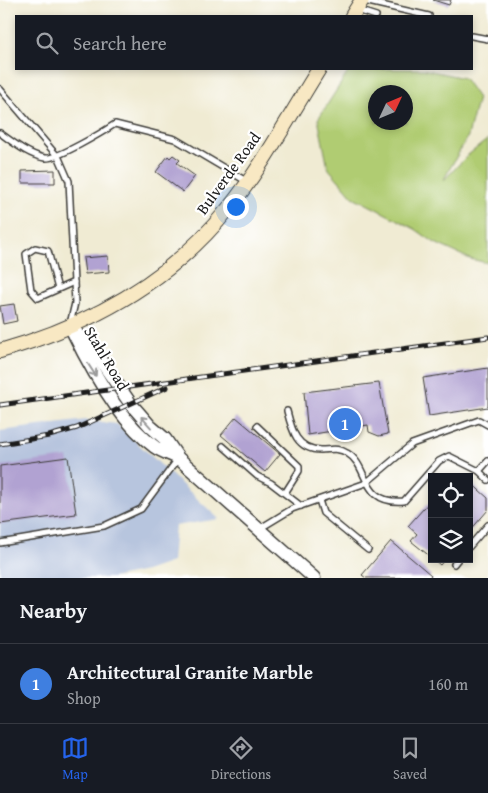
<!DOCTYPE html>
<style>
:root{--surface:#171b24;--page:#242831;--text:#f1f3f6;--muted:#9ea1a6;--line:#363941;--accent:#2563eb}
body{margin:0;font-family:"Gentium Book Plus",serif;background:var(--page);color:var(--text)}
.controls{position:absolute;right:15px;bottom:15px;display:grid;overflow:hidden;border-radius:0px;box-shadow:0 2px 8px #0003}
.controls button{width:45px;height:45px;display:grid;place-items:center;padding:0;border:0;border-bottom:1px solid var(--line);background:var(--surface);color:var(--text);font:25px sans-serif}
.compass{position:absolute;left:368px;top:85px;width:45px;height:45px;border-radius:50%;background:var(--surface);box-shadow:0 2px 8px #0003;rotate:46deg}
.you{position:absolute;left:235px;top:206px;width:18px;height:18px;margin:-12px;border:4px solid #fff;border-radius:50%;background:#1a73e8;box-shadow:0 0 0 8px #1a73e833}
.badge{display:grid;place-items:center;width:32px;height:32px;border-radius:50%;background:var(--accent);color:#fff;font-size:16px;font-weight:700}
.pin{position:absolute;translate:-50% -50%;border:2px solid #fff;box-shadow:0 1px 5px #0006}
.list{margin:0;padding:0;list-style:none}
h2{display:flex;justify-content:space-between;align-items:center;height:65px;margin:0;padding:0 20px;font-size:21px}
h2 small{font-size:16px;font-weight:400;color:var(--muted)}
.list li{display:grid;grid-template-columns:32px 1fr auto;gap:15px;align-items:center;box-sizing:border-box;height:80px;padding:0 20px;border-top:1px solid var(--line)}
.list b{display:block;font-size:19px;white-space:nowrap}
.list p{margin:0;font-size:16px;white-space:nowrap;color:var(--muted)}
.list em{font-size:16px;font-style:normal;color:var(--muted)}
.icon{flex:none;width:28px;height:28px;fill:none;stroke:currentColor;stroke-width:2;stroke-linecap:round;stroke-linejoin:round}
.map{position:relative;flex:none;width:488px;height:578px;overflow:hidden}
.search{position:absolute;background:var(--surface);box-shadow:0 2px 8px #0003;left:15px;right:15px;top:15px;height:55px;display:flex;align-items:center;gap:12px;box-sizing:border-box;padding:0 18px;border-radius:0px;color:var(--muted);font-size:19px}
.sheet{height:145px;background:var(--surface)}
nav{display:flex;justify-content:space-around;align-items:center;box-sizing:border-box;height:70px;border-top:1px solid var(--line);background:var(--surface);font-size:14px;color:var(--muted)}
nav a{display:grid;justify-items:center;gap:2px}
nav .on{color:var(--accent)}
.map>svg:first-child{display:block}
</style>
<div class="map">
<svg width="488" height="578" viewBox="0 0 488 578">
<rect width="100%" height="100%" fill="#fff"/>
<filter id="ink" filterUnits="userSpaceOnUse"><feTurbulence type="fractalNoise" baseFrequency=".02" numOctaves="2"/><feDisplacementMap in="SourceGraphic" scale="10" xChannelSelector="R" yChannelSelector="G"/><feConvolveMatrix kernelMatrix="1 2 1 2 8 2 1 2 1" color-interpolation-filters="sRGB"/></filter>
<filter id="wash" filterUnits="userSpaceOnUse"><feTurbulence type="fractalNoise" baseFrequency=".0096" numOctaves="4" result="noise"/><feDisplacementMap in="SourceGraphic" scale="20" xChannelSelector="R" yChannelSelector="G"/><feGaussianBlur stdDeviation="1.12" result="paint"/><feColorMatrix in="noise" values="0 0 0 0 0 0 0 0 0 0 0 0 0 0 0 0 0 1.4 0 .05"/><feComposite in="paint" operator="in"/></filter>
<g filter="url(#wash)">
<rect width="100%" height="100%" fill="#f0ebd3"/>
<polygon fill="#b7c5de" points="86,420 117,424 219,519 175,526 172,562 146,571 112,578 0,578 0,431"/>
<path fill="#b0cc72" stroke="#667447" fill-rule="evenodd" d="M350,69H423L464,78L478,98L468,136L443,181L468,155L488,139V263L470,259L435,243L415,229L353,197L328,168L318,119ZM376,92H406V122H376Z"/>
<g id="blocks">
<g fill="#b1a2d2">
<polygon points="433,0 451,0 449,5"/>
<polygon points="173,155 180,160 177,163 195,176 183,192 156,172 168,156 170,158"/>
<polygon points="55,170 55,183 22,183 22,171"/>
<polygon points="108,256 109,272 85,274 83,258"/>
<polygon points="14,304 17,321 3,324 0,306"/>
<polygon points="488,368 488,407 429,416 423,378"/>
<polygon points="379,383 388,434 379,436 369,432 368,425 308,435 304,392"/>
<polygon points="236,417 280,454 265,472 221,435"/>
<polygon points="68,457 76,514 0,524 0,466"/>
<polygon points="469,481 488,498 488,510 469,532"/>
<polygon points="432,499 432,558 411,541 417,534 408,526"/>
<polygon points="391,541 431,575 429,578 366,578 362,575"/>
<polygon points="433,559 445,559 440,565"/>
</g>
</g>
</g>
<g filter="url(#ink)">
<use href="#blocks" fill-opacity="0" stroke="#3c3b37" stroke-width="1"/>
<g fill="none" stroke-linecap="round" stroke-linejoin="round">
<g stroke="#3c3b37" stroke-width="8">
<g id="service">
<polyline points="364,1 429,16"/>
<polyline points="357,10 376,16"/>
<polyline points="472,36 488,39"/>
<polyline points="0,89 59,158 69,181 75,303 70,324"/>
<path d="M0,133C13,142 28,155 45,158C56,160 103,132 115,124L175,139L246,181"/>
<polyline points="58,289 48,251 35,248 26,254 31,290 38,298 74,282"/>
<path d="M287,411C292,431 297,450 321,450C330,450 338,447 347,453C370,466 360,505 404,501L439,461L449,456L479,471L488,461"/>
<polyline points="257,426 299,466 299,471 285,493"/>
<polyline points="223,446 257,476 271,483 301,506"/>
<polyline points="479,471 488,480"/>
<polyline points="319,500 323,513 368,550"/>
<polyline points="259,529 292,509 366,483 412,444 479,420 488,425"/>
<polyline points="0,543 104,526 141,509 178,459"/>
<polyline points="469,547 488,525"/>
<polyline points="454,564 458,559"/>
</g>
</g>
<g stroke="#3c3b37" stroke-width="15">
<g id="tertiary">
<polyline points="70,327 90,345 130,403 150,426 165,439 178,458 314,578"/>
<path d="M73,332C91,369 121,423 155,447C161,451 169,454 176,457"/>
</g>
</g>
<g stroke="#3c3b37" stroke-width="16">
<g id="secondary">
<polyline points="352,16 362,0"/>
<path d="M0,351C88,326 170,281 228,209C263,166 290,115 319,69"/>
</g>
</g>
<use href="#service" stroke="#fff" stroke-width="5"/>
<use href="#tertiary" stroke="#fff" stroke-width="12"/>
<use href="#secondary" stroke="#f8e8c3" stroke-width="14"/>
<g stroke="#1c1c1c" stroke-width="5">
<g id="rail">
<polyline points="0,405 488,337"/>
<polyline points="0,444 49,436 77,428 167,387"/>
</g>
</g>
<use href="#rail" stroke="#fff" stroke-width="3" stroke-dasharray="9" stroke-linecap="butt"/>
</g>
<defs><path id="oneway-shaft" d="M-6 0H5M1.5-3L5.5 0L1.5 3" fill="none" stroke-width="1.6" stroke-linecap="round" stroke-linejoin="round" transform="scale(1.25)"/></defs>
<g stroke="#999">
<use href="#oneway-shaft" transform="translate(92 370) rotate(57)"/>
<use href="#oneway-shaft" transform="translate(146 422) rotate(-132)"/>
</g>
</g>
<g text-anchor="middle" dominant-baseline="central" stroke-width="4.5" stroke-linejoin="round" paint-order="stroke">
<g font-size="16" fill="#1c1c1c" stroke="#fff">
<text transform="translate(228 173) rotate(-54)">Bulverde Road</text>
<text transform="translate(107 358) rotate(59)">Stahl Road</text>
</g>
</g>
</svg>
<div class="controls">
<button><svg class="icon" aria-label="locate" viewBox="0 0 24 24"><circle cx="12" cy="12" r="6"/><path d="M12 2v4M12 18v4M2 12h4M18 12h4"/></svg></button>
<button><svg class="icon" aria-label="layers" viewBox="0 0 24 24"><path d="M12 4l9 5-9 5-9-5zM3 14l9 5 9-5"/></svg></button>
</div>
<svg class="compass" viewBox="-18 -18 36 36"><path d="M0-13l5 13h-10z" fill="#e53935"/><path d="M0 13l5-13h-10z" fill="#9ea1a6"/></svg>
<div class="you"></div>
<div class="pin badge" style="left:345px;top:424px;background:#3f7fe0">1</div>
<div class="search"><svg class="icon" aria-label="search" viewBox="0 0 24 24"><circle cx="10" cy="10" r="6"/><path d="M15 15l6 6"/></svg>Search here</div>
</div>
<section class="sheet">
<h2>Nearby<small></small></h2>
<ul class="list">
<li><span class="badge" style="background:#3f7fe0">1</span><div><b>Architectural Granite Marble</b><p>Shop</p></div><em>160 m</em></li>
</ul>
</section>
<nav>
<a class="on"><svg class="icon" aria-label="map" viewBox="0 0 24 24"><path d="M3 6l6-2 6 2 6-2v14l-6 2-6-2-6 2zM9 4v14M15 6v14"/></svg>Map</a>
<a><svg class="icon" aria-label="directions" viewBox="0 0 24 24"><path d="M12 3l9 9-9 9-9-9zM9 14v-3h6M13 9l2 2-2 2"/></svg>Directions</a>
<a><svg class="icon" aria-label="saved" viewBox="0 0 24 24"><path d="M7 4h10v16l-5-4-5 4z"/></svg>Saved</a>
</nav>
